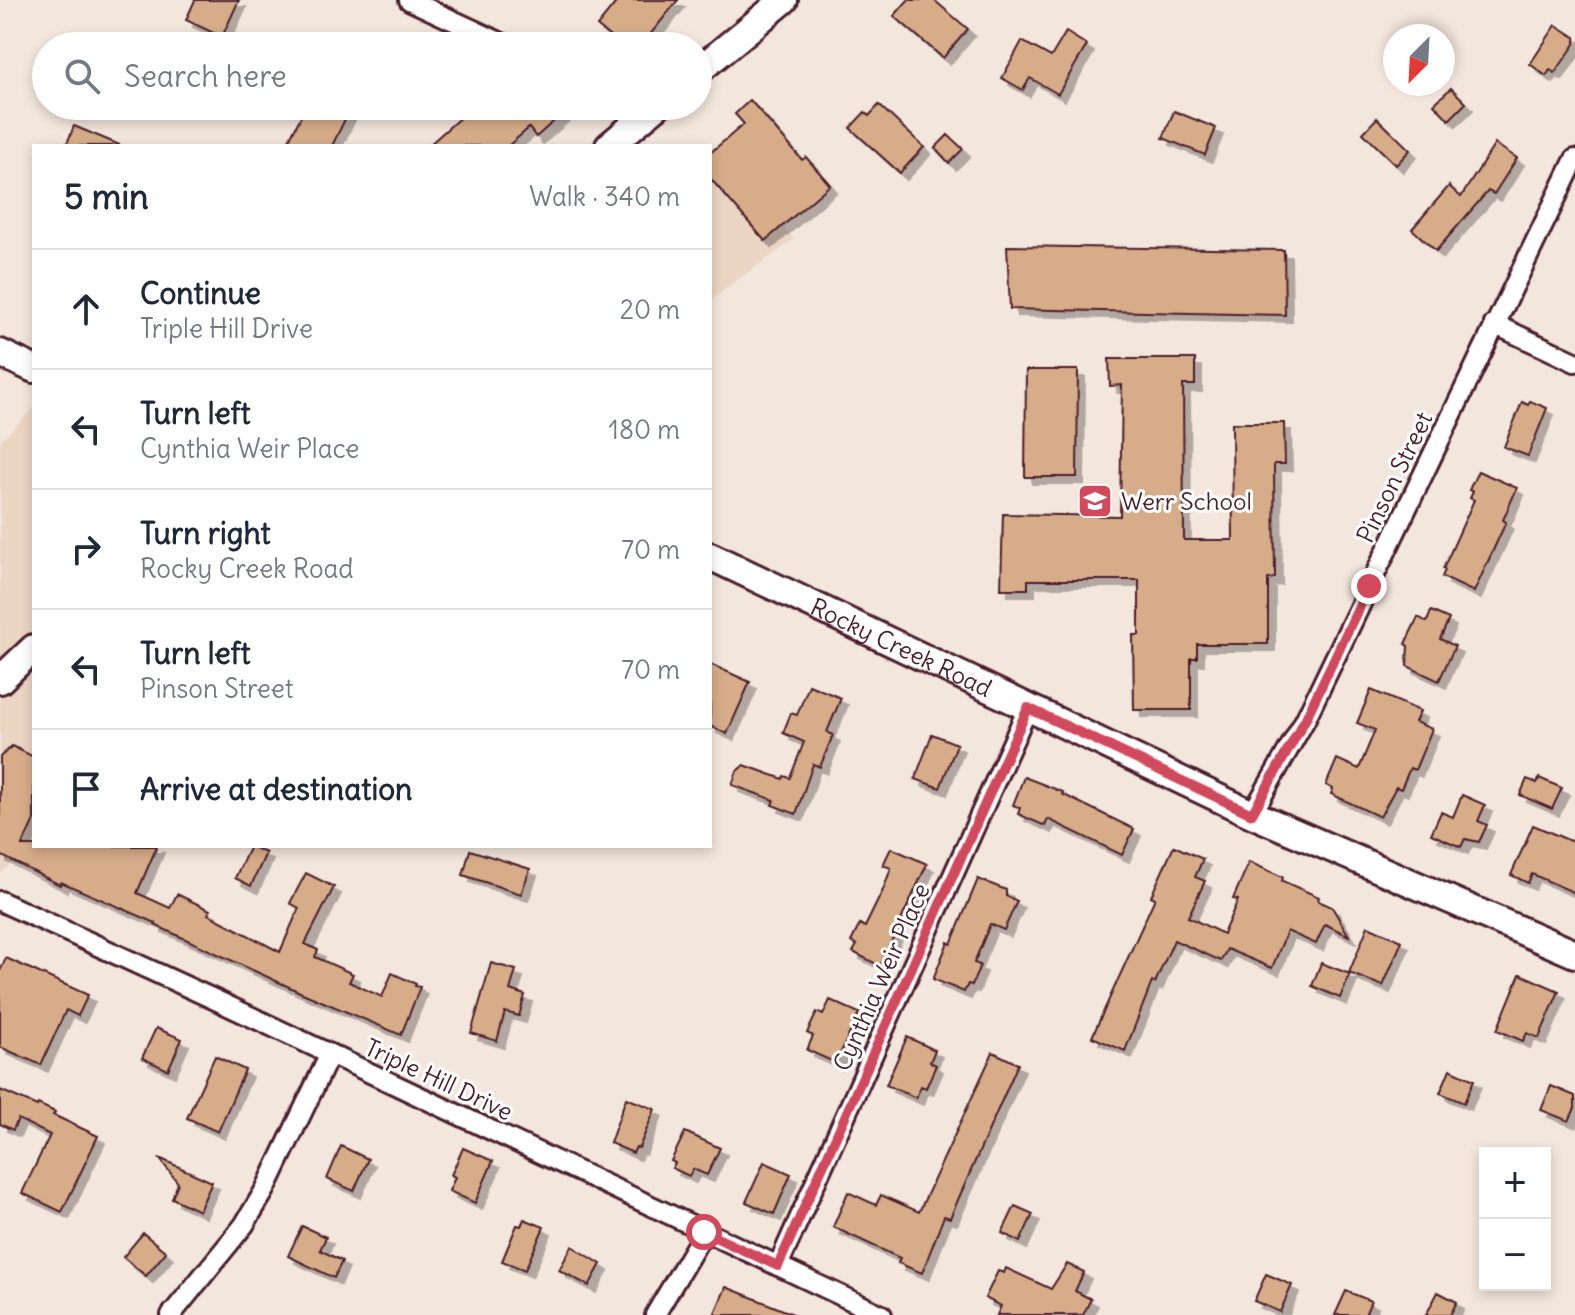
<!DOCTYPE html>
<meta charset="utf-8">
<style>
:root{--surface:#fff;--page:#f6f6f7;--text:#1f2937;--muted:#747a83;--line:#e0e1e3}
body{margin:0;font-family:Delius,sans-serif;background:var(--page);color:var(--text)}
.controls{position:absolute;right:24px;bottom:24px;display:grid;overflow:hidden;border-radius:0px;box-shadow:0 4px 12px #0003}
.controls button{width:72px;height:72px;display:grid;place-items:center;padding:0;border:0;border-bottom:2px solid var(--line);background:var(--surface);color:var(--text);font:40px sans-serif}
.compass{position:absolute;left:1383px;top:24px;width:72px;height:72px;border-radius:50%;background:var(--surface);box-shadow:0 4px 12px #0003;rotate:204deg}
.stop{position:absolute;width:24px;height:24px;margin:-18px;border:6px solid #d1495b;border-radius:50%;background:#fff}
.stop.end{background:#d1495b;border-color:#fff;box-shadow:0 2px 8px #0008}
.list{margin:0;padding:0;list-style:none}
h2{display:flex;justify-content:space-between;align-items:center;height:104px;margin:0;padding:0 32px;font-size:34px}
h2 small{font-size:26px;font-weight:400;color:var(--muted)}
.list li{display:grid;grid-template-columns:52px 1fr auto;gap:24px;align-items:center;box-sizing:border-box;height:120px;padding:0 32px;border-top:2px solid var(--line)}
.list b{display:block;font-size:30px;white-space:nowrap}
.list p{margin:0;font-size:26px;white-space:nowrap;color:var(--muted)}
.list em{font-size:26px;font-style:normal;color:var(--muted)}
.icon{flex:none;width:44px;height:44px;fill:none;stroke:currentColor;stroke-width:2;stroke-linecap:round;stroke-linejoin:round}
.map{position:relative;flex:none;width:1575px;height:1315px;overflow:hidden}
.search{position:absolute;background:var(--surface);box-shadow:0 4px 12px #0003;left:32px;top:32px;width:680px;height:88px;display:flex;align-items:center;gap:20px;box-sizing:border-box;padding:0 28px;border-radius:44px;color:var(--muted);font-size:30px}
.panel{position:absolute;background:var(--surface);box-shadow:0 4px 12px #0003;left:32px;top:144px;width:680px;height:704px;border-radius:0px}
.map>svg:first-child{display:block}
</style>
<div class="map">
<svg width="1575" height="1315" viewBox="0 0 1575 1315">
<defs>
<filter id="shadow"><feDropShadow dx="7" dy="7" stdDeviation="0" flood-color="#0004"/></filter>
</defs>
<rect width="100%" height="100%" fill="#f3e6dc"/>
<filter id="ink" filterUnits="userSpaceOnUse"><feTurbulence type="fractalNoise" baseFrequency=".0125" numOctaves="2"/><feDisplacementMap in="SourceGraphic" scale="16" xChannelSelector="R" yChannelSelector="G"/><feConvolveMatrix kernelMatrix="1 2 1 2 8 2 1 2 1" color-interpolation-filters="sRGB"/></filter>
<g filter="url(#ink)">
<g fill="#ebd5c3">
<polygon points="710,153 794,239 710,300"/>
<polygon points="34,408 34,842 0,874 0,441"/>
</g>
<g fill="#d7ad89" stroke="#4a1f2b" stroke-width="2" filter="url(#shadow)">
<polygon points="195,0 239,0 222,37 186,20"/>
<polygon points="618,0 678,0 641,46 621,46 597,26"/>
<polygon points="908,0 934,0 968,29 943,58 894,16"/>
<polygon points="1556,25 1575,37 1575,44 1555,73 1550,70 1546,76 1530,64"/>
<polygon points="1066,32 1087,45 1058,94 1030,78 1023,90 1002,78 1022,41 1051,57"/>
<polygon points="1451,88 1466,103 1449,120 1434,104"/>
<polygon points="750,100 802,160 806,157 830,185 765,241 710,178 710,153 744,124 735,114"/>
<polygon points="879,105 924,147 900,173 850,128 865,112 869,116"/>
<polygon points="306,106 332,106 348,113 332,146 286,146"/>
<polygon points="473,106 571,106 536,137 529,128 508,146 428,146"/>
<polygon points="1174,111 1216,128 1205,155 1163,138"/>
<polygon points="1377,118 1410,150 1396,165 1363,133"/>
<polygon points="74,126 122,146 66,146"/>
<polygon points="948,135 963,149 949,163 935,148"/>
<polygon points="1495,144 1517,158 1494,194 1488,191 1436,251 1412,229 1449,186 1461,197"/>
<polygon points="1007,246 1284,250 1285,315 1010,309"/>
<polygon points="1109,359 1195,359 1195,385 1183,385 1184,540 1233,540 1232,423 1284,423 1285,464 1274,464 1275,578 1268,579 1268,644 1197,644 1197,658 1191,658 1191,710 1134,710 1133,635 1139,635 1139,580 1028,580 1028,589 1001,589 1003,514 1120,516 1122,385 1110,386"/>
<polygon points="1026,370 1078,370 1077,477 1025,477"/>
<polygon points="1530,401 1547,408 1528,456 1504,447 1522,402 1528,405"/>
<polygon points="1478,471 1517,488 1503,520 1506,522 1474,592 1442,577 1445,570 1443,569 1474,500 1470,498 1473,492 1469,490"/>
<polygon points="1431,611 1449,619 1440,639 1455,646 1439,681 1407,666 1408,646 1405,644 1418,617 1427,622"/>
<polygon points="710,664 750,682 727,734 710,726"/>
<polygon points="809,685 841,698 827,732 833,735 820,767 813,764 796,814 772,805 774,800 732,785 737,771 744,765 783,779 784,776 790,778 804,742 783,733 791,713 797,715"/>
<polygon points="1371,690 1420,711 1415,722 1432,729 1415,770 1410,768 1401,789 1396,787 1380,817 1331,794 1333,789 1326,785 1337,759 1359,769 1375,730 1357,723"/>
<polygon points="932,734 957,744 940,788 915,779"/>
<polygon points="12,746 34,757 34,820 22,846 157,846 137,893 170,908 177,894 210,910 208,914 280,952 299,908 290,903 306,873 334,887 305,944 318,950 315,957 353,974 349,982 382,997 392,973 416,984 415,986 420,987 401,1035 300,992 155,925 156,923 61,882 60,885 0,855 0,757"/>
<polygon points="1024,777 1063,792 1062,794 1134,829 1122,855 1048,819 1045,826 1018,814 1020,808 1013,805"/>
<polygon points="1539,778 1562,788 1552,809 1520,795 1527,779 1537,783"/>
<polygon points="1462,795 1485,805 1478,821 1487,825 1479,842 1465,839 1461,847 1431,834 1441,812 1453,817"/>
<polygon points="1533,825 1575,843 1575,893 1532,874 1528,883 1511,875"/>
<polygon points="250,846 266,853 251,886 235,878"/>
<polygon points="1174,846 1203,859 1195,877 1205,881 1188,917 1223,934 1238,900 1233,899 1249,862 1283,877 1282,881 1319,897 1318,901 1332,907 1349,936 1325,924 1316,944 1287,931 1272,968 1227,949 1221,961 1174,940 1155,983 1152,982 1125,1051 1092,1037 1155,898 1151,896"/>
<polygon points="891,848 927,864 880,966 853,952 857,945 851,942 860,924 865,927 883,890 891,868 883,865"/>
<polygon points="470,850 530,869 521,894 463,875"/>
<polygon points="978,879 1006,890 1006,896 1017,901 1004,930 990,924 974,963 980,965 972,985 968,984 964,992 933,979 948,942 951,944"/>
<polygon points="1368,926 1402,941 1383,986 1349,973"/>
<polygon points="6,958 88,995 78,1016 66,1010 41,1065 0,1047 0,971"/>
<polygon points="491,963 516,970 510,990 525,995 519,1016 505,1012 497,1041 471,1033"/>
<polygon points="1321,963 1350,974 1340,998 1312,986"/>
<polygon points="1520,974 1559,991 1539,1038 1527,1033 1523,1041 1497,1030"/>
<polygon points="830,1000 859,1013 836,1063 807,1050 813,1036 807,1033 817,1012 823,1015"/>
<polygon points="156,1028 182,1039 168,1070 142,1058"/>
<polygon points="907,1037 935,1050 930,1062 936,1065 926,1088 921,1086 916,1098 886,1085"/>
<polygon points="993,1052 1018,1064 950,1218 944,1216 922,1273 898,1263 900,1258 833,1227 848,1192 876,1205 881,1195 919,1212"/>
<polygon points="215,1056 245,1070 218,1132 187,1118"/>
<polygon points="1450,1069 1474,1080 1464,1103 1440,1093"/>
<polygon points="1551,1086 1575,1096 1575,1108 1569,1121 1541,1110"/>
<polygon points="0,1090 37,1106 38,1104 55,1112 53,1115 98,1136 62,1212 22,1193 50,1135 18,1119 13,1130 0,1124"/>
<polygon points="626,1098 655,1109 639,1148 636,1147 633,1153 610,1143"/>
<polygon points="685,1132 720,1148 707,1175 693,1169 689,1176 672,1168 675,1163 671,1161"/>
<polygon points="341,1146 368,1159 354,1191 327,1179"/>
<polygon points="463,1148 493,1161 475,1203 449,1191 455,1177 451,1175"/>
<polygon points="159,1158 212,1182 199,1211 172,1198 178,1183"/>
<polygon points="764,1162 791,1174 774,1214 746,1202"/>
<polygon points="1015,1206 1033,1214 1020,1242 1002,1233"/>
<polygon points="524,1219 544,1227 525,1270 502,1261 517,1225 521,1226"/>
<polygon points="302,1226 326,1237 320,1250 342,1261 334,1278 288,1256"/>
<polygon points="143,1233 166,1252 146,1276 123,1257"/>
<polygon points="572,1246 601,1264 589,1286 559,1270"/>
<polygon points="1067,1264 1084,1272 1075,1291 1091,1299 1083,1315 997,1315 1001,1306 985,1298 998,1271 1004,1273 1006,1268 1051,1289"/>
<polygon points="1266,1274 1292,1285 1280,1312 1254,1301"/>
<polygon points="726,1287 793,1314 793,1315 714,1315"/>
<polygon points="1346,1291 1371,1301 1365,1315 1335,1315"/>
<polygon points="1438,1292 1457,1302 1450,1315 1426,1315"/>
</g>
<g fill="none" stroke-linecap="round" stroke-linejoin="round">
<g stroke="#4a1f2b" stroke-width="24">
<g id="street">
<polyline points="409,0 508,46"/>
<polyline points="1494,324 1575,362"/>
<polyline points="1252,814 1305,720 1575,159"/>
<polyline points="0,901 220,1002 882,1315"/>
<polyline points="778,1266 1028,708"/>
<polyline points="171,1315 244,1225 265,1190 330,1054"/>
<polyline points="655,1315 704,1232"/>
</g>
</g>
<g stroke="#4a1f2b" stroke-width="32">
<g id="secondary">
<polyline points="698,71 784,0"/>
<polyline points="609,146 657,106"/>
<polyline points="0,353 34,369"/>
<path id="s1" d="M710,556L1252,814L1575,954"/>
<polyline points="0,680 34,648"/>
</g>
</g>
<use href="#street" stroke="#fff" stroke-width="18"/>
<use href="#secondary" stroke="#fff" stroke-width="26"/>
</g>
</g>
<g fill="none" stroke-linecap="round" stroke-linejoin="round" filter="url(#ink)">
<polyline stroke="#d1495b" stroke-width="10" points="704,1232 778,1266 1028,708 1252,814 1305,720 1369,586"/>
</g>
<defs>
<g id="school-square" transform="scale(1.8)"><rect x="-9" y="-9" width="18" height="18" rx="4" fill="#d1495b" stroke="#fff"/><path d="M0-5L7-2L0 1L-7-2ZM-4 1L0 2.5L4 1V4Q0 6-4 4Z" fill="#fff"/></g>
</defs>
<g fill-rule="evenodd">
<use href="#school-square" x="1095" y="501"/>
</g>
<g text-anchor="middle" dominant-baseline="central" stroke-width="6" stroke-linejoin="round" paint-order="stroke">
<g font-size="24" fill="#4a1f2b" stroke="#fff">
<text transform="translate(1394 477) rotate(-64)">Pinson Street</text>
<text stroke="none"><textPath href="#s1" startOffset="212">Rocky Creek Road</textPath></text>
<text transform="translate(881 977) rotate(-66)">Cynthia Weir Place</text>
<text transform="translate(439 1079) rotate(25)">Triple Hill Drive</text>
</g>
<g font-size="24" fill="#4a1f2b" stroke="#fff" text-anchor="start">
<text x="1121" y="501">Werr School</text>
</g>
</g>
</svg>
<div class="controls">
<button>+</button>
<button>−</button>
</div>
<svg class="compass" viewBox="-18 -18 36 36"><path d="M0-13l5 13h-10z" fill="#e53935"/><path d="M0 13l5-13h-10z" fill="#747a83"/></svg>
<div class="stop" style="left:704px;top:1232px"></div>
<div class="stop end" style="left:1369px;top:586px"></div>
<div class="search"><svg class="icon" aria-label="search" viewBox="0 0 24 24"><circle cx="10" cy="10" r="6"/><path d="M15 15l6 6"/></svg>Search here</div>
<section class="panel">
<h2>5 min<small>Walk · 340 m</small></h2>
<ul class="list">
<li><svg class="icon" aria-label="ahead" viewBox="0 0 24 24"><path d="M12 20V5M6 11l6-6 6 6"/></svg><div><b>Continue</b><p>Triple Hill Drive</p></div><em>20 m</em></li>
<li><svg class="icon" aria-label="left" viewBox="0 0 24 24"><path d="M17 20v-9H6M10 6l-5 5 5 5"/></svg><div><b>Turn left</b><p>Cynthia Weir Place</p></div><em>180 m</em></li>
<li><svg class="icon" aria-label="right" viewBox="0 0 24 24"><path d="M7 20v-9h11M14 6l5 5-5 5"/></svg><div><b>Turn right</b><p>Rocky Creek Road</p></div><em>70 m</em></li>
<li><svg class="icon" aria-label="left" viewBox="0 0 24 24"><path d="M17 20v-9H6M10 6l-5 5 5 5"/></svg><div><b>Turn left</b><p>Pinson Street</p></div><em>70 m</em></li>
<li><svg class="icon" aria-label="arrive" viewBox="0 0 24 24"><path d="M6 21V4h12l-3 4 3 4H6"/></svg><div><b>Arrive at destination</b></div></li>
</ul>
</section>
</div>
